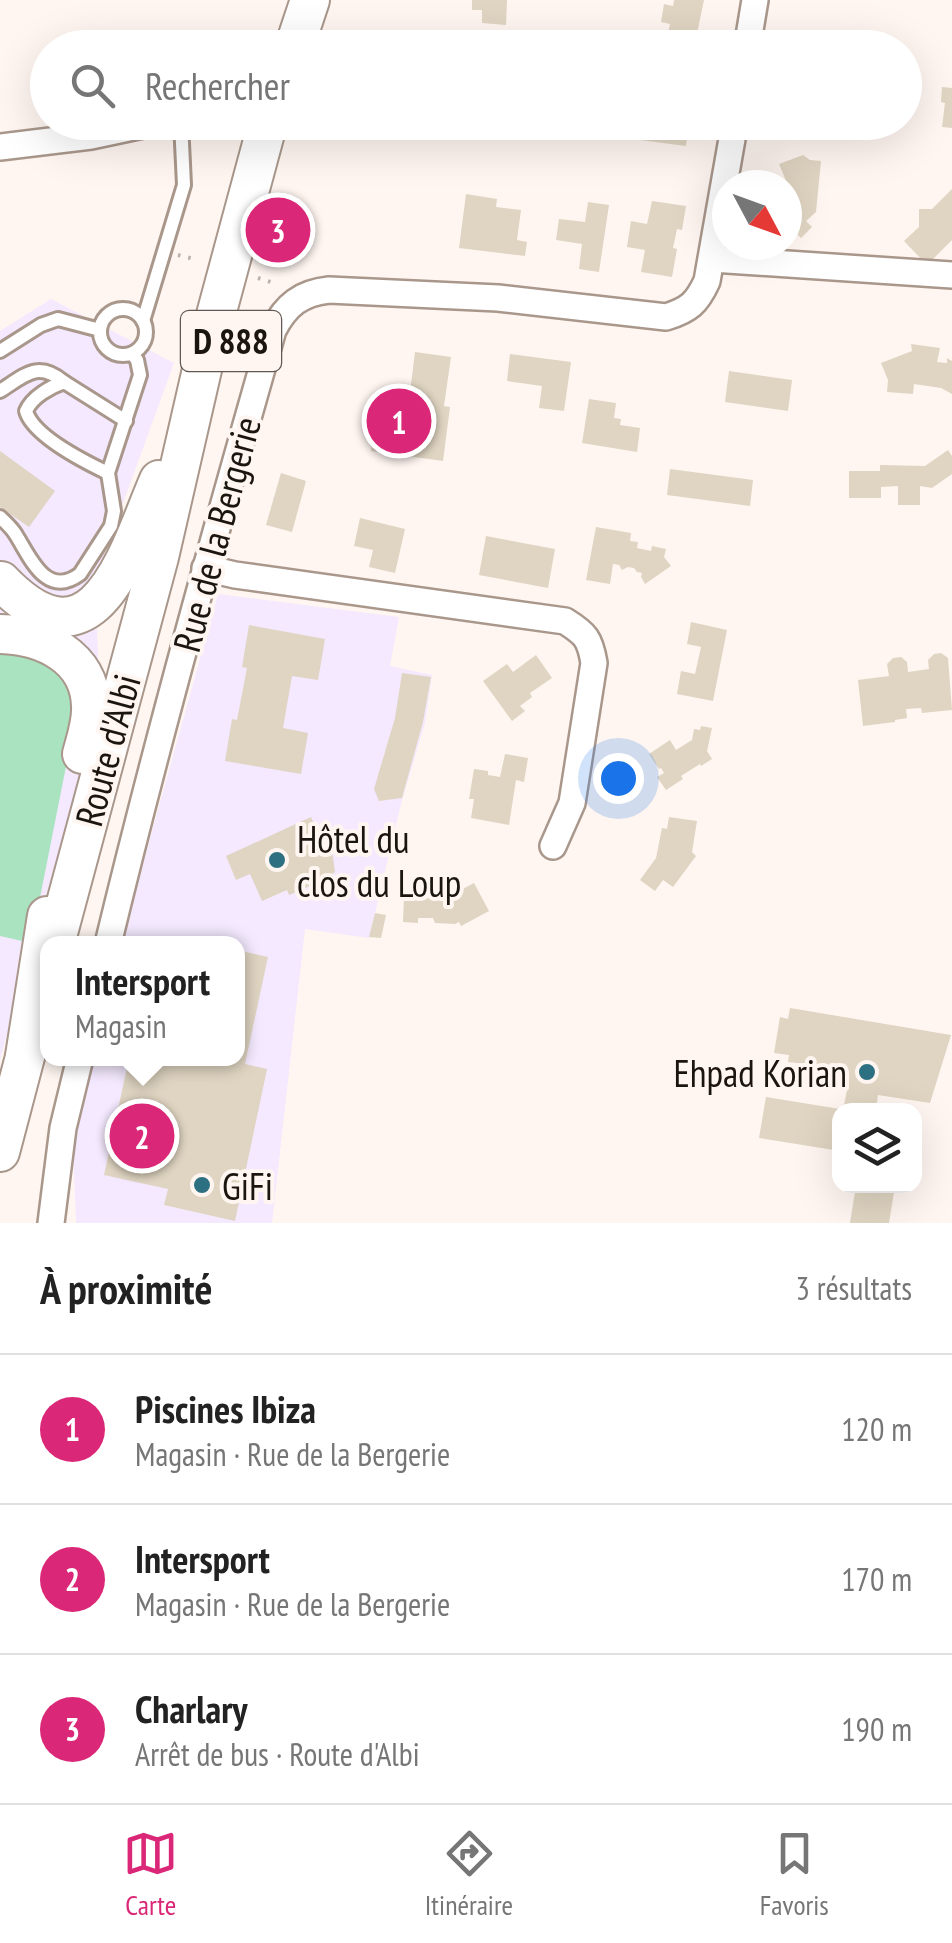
<!DOCTYPE html>
<html lang="fr">
<meta charset="utf-8">
<style>
:root{--surface:#fff;--page:#f6f6f6;--text:#222;--muted:#767676;--line:#e0e0e0;--accent:#db2777}
body{margin:0;font-family:"PT Sans Narrow",sans-serif;background:var(--page);color:var(--text)}
.controls{position:absolute;right:30px;bottom:30px;display:grid;overflow:hidden;border-radius:20px;box-shadow:0 10px 40px #0002}
.controls button{width:90px;height:90px;display:grid;place-items:center;padding:0;border:0;border-bottom:2px solid var(--line);background:var(--surface);color:var(--text);font:50px sans-serif}
.compass{position:absolute;left:712px;top:170px;width:90px;height:90px;border-radius:50%;background:var(--surface);box-shadow:0 10px 40px #0002;rotate:131deg}
.you{position:absolute;left:618px;top:778px;width:35px;height:35px;margin:-25px;border:8px solid #fff;border-radius:50%;background:#1a73e8;box-shadow:0 0 0 15px #1a73e833}
.badge{display:grid;place-items:center;width:65px;height:65px;border-radius:50%;background:var(--accent);color:#fff;font-size:32px;font-weight:700}
.pin{position:absolute;translate:-50% -50%;border:5px solid #fff;box-shadow:0 2px 10px #0006}
.popup{position:absolute;left:40px;top:936px;width:205px;height:130px;box-sizing:border-box;display:grid;place-content:center;border-radius:20px;background:var(--surface);filter:drop-shadow(0 2px 8px #0005);font-size:32px;white-space:nowrap;color:var(--muted)}
.popup b{font-size:38px;color:var(--text)}
.popup::after{content:'';position:absolute;left:50%;top:100%;margin-left:-20px;border:20px solid transparent;border-top-color:var(--surface)}
.list{margin:0;padding:0;list-style:none}
h2{display:flex;justify-content:space-between;align-items:center;height:130px;margin:0;padding:0 40px;font-size:42px}
h2 small{font-size:32px;font-weight:400;color:var(--muted)}
.list li{display:grid;grid-template-columns:65px 1fr auto;gap:30px;align-items:center;box-sizing:border-box;height:150px;padding:0 40px;border-top:2px solid var(--line)}
.list b{display:block;font-size:38px;white-space:nowrap}
.list p{margin:0;font-size:32px;white-space:nowrap;color:var(--muted)}
.list em{font-size:32px;font-style:normal;color:var(--muted)}
.icon{flex:none;width:55px;height:55px;fill:none;stroke:currentColor;stroke-width:2;stroke-linecap:round;stroke-linejoin:round}
.map{position:relative;flex:none;width:952px;height:1223px;overflow:hidden}
.search{position:absolute;background:var(--surface);box-shadow:0 10px 40px #0002;left:30px;right:30px;top:30px;height:110px;display:flex;align-items:center;gap:25px;box-sizing:border-box;padding:0 35px;border-radius:55px;color:var(--muted);font-size:38px}
.sheet{height:580px;background:var(--surface)}
nav{display:flex;justify-content:space-around;align-items:center;box-sizing:border-box;height:140px;border-top:2px solid var(--line);background:var(--surface);font-size:28px;color:var(--muted)}
nav a{display:grid;justify-items:center;gap:5px}
nav .on{color:var(--accent)}
.map>svg:first-child{display:block}
</style>
<div class="map">
<svg width="952" height="1223" viewBox="0 0 952 1223">
<rect width="100%" height="100%" fill="#fff6f1"/>
<g fill="#f4e9fe">
<polygon points="51,299 174,363 95,580 100,704 0,1060 0,331"/>
<polygon points="218,594 399,617 390,666 432,675 425,723 401,804 369,938 305,929 272,1223 76,1223 73,1144 94,1059 237,1058 237,944 121,943"/>
</g>
<polygon fill="#a9e3bf" points="2,652 44,655 75,688 76,716 31,943 0,936 0,653"/>
<g fill="#e0d5c2">
<polygon points="472,0 507,0 506,25 482,23 482,10 472,10"/>
<polygon points="674,0 704,0 694,48 673,48 675,38 667,37 670,24 661,22 664,4 673,6"/>
<polygon points="795,32 814,34 812,48 793,48"/>
<polygon points="942,87 952,88 952,128 942,127 945,103 941,102"/>
<polygon points="473,122 516,122 515,139 488,137 489,127 473,125"/>
<polygon points="642,122 689,122 686,146 640,140"/>
<polygon points="803,155 810,160 821,161 816,212 806,221 812,227 801,238 787,224 790,190 779,164"/>
<polygon points="952,189 952,240 927,265 904,241 919,227 919,209 932,209"/>
<polygon points="466,194 497,199 496,207 521,210 517,240 527,242 525,256 459,248"/>
<polygon points="652,201 686,206 682,230 677,229 673,248 677,249 672,277 641,272 645,250 627,247 631,221 647,224"/>
<polygon points="588,202 609,205 599,272 579,269 582,244 556,240 559,219 585,222"/>
<polygon points="911,344 940,348 937,362 947,363 947,358 952,361 952,394 941,388 914,384 913,394 887,392 888,380 881,363 912,351"/>
<polygon points="415,352 451,357 444,406 450,407 443,461 371,451 378,397 409,401"/>
<polygon points="510,354 571,362 564,411 539,408 542,386 507,381"/>
<polygon points="729,371 792,380 788,411 725,402"/>
<polygon points="589,399 616,403 614,418 621,419 620,425 640,428 637,452 582,443"/>
<polygon points="948,450 952,456 952,474 932,488 920,486 920,505 898,505 898,486 881,487 881,498 849,498 849,471 880,471 880,465 925,466"/>
<polygon points="0,451 55,491 29,527 0,507"/>
<polygon points="670,469 753,480 750,506 667,495"/>
<polygon points="281,473 306,481 292,532 266,525"/>
<polygon points="360,518 405,529 395,573 369,567 373,550 354,546"/>
<polygon points="596,527 631,533 630,541 638,542 637,548 651,551 652,546 666,549 664,557 671,566 645,584 641,577 642,573 637,572 634,568 628,567 622,570 619,565 613,564 610,584 586,580"/>
<polygon points="486,536 555,549 548,588 479,575"/>
<polygon points="691,622 727,630 713,701 677,694 681,671 695,674 701,647 687,644"/>
<polygon points="249,625 325,639 318,680 292,676 283,728 308,733 301,774 225,761 232,719 237,720 247,668 242,667"/>
<polygon points="941,653 948,658 952,710 922,713 921,708 906,709 907,718 895,720 895,722 863,726 858,680 889,676 887,664 893,658 901,657 907,662 908,672 929,669 928,660 934,654"/>
<polygon points="536,655 552,678 530,693 532,697 520,706 525,711 512,721 483,681 507,664 513,672"/>
<polygon points="402,673 431,677 423,722 402,798 379,801 374,789 395,718"/>
<polygon points="701,726 712,728 707,751 712,759 701,766 700,764 681,776 683,779 666,790 657,777 664,773 661,768 659,769 649,754 670,740 676,750 692,740 694,729 700,730"/>
<polygon points="505,754 528,758 524,782 516,780 509,825 471,818 474,799 469,799 474,769 488,771 488,775 500,777"/>
<polygon points="311,817 327,854 331,852 333,857 335,872 326,879 294,893 289,895 287,890 262,901 250,874 236,880 226,856"/>
<polygon points="669,817 697,821 692,852 696,856 673,887 663,880 655,891 640,880 656,858 662,828 667,829"/>
<polygon points="474,883 489,911 461,926 459,922 455,924 435,923 433,918 418,918 418,923 403,922 404,897 429,898 429,893 446,894 446,898"/>
<polygon points="375,913 386,915 381,938 369,937"/>
<polygon points="237,950 268,957 245,1064 267,1069 235,1221 164,1205 168,1189 104,1175 129,1058 237,1058"/>
<polygon points="790,1008 951,1035 930,1103 878,1095 876,1110 843,1110 847,1090 794,1082 797,1063 788,1062 789,1055 774,1053 780,1017 788,1019"/>
<polygon points="766,1097 840,1109 840,1151 759,1138"/>
<polygon points="856,1186 895,1186 889,1223 850,1223"/>
</g>
<g fill="none" stroke-linecap="round" stroke-linejoin="round">
<g stroke="#a9978b" stroke-width="18">
<g id="service">
<circle cx="123" cy="332" r="23"/>
<polyline points="143,321 184,185 181,122"/>
<polyline points="0,351 41,325 58,319 100,330"/>
<path d="M0,391C25,375 38,360 64,382"/>
<path d="M108,473C85,462 33,436 26,411C32,397 50,387 64,382L126,421"/>
<path d="M0,517C6,523 12,528 16,535C30,557 46,599 80,574L111,526L114,511L108,473L140,375L137,360L132,354"/>
</g>
</g>
<g stroke="#a9978b" stroke-width="30">
<g id="minor">
<polyline points="747,48 755,0"/>
<polyline points="0,147 91,136 157,122"/>
<polyline points="712,259 952,275"/>
<path d="M205,568L235,575L565,621C586,634 590,639 594,663L572,803L553,846"/>
<path d="M108,944C158,737 215,533 273,330C286,305 301,293 329,290L498,298L666,317C689,310 697,303 707,281L735,122"/>
<polyline points="51,1223 63,1128 80,1058"/>
</g>
</g>
<g stroke="#a9978b" stroke-width="42">
<g id="primary">
<polyline points="294,48 310,0"/>
<path d="M1,581C95,679 128,552 159,480"/>
<path d="M0,634C44,635 90,657 91,706C92,722 86,739 82,754"/>
<polyline points="55,944 159,557 206,352 268,122"/>
<polyline points="25,1056 47,916"/>
<polyline points="0,1152 31,1034"/>
</g>
</g>
<g stroke="#b9b1ac" stroke-width="4" stroke-dasharray="2.5 8" stroke-linecap="butt">
<polyline points="178,255 198,260"/>
<polyline points="258,278 277,284"/>
</g>
<use href="#service" stroke="#fff" stroke-width="12"/>
<use href="#minor" stroke="#fff" stroke-width="25"/>
<use href="#primary" stroke="#fff" stroke-width="38"/>
</g>
<g fill="#2d7081" stroke="#fff6f1" stroke-width="4">
<circle cx="277" cy="860" r="10"/>
<circle cx="867" cy="1072" r="10"/>
<circle cx="202" cy="1185" r="10"/>
</g>
<g text-anchor="middle" dominant-baseline="central" stroke-width="8" stroke-linejoin="round" paint-order="stroke">
<rect fill="#fff6f1" stroke="#5f5854" stroke-width="2.5" x="181" y="311" width="100" height="60" rx="8"/>
<g font-size="35" font-weight="bold" fill="#1b1510">
<text x="231" y="341">D 888</text>
</g>
<g font-size="38" fill="#1b1510" stroke="#fff6f1">
<text transform="translate(216 534) rotate(-75)">Rue de la Bergerie</text>
<text transform="translate(107 750) rotate(-75)">Route d'Albi</text>
</g>
<g font-size="38" fill="#1b1510" stroke="#fff6f1" text-anchor="start">
<text x="297" y="838">Hôtel du<tspan x="297" dy="44">clos du Loup</tspan></text>
<text x="847" y="1072" text-anchor="end">Ehpad Korian</text>
<text x="222" y="1185">GiFi</text>
</g>
</g>
</svg>
<div class="controls">
<button><svg class="icon" aria-label="layers" viewBox="0 0 24 24"><path d="M12 4l9 5-9 5-9-5zM3 14l9 5 9-5"/></svg></button>
</div>
<svg class="compass" viewBox="-18 -18 36 36"><path d="M0-13l5 13h-10z" fill="#e53935"/><path d="M0 13l5-13h-10z" fill="#767676"/></svg>
<div class="you"></div>
<div class="pin badge" style="left:399px;top:421px">1</div>
<div class="pin badge" style="left:142px;top:1136px">2</div>
<div class="popup"><b>Intersport</b>Magasin</div>
<div class="pin badge" style="left:278px;top:230px">3</div>
<div class="search"><svg class="icon" aria-label="search" viewBox="0 0 24 24"><circle cx="10" cy="10" r="6"/><path d="M15 15l6 6"/></svg>Rechercher</div>
</div>
<section class="sheet">
<h2>À proximité<small>3 résultats</small></h2>
<ul class="list">
<li><span class="badge">1</span><div><b>Piscines Ibiza</b><p>Magasin · Rue de la Bergerie</p></div><em>120 m</em></li>
<li><span class="badge">2</span><div><b>Intersport</b><p>Magasin · Rue de la Bergerie</p></div><em>170 m</em></li>
<li><span class="badge">3</span><div><b>Charlary</b><p>Arrêt de bus · Route d'Albi</p></div><em>190 m</em></li>
</ul>
</section>
<nav>
<a class="on"><svg class="icon" aria-label="map" viewBox="0 0 24 24"><path d="M3 6l6-2 6 2 6-2v14l-6 2-6-2-6 2zM9 4v14M15 6v14"/></svg>Carte</a>
<a><svg class="icon" aria-label="directions" viewBox="0 0 24 24"><path d="M12 3l9 9-9 9-9-9zM9 14v-3h6M13 9l2 2-2 2"/></svg>Itinéraire</a>
<a><svg class="icon" aria-label="saved" viewBox="0 0 24 24"><path d="M7 4h10v16l-5-4-5 4z"/></svg>Favoris</a>
</nav>
